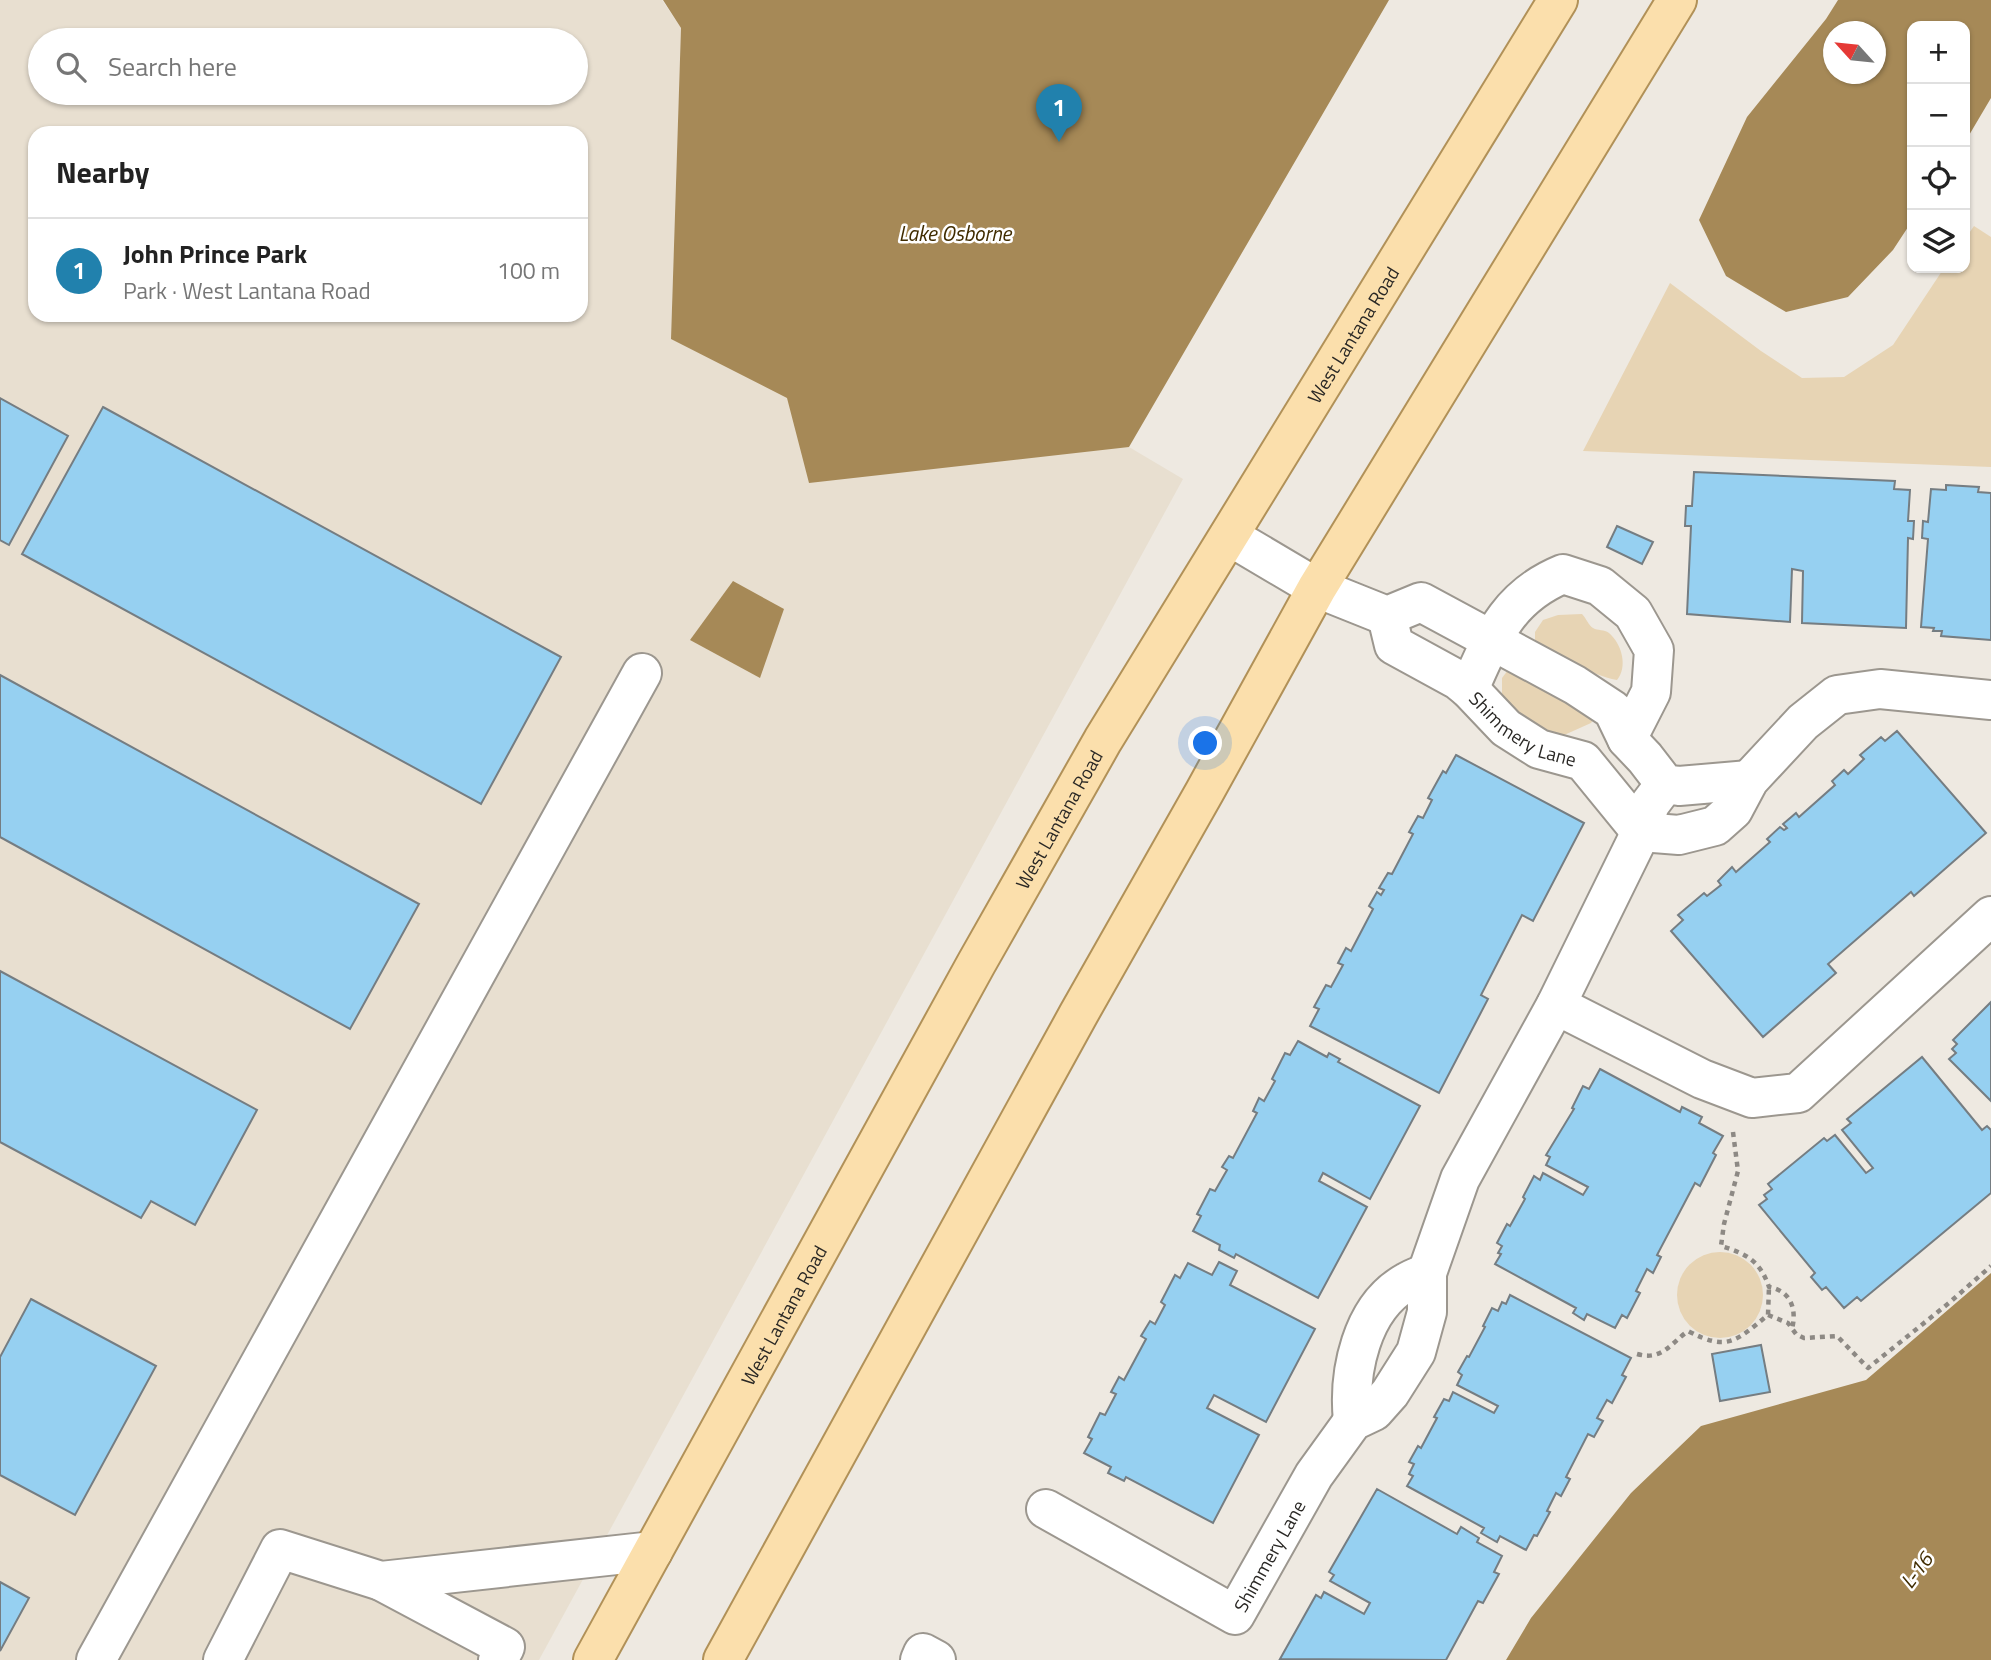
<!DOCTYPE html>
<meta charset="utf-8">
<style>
:root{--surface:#fff;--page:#f2f2f2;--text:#222;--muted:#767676;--line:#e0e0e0;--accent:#2181ad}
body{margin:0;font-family:"Titillium Web",sans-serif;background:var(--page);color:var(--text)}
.controls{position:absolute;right:21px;top:21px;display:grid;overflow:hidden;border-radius:14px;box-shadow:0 2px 5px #0004}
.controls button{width:63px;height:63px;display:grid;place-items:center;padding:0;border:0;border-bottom:2px solid var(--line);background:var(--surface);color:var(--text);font:35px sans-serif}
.compass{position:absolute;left:1823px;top:21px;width:63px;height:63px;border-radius:50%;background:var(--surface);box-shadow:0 2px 5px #0004;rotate:297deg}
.you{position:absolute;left:1206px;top:744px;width:24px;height:24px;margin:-18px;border:5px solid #fff;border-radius:50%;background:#1a73e8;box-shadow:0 0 0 10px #1a73e833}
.badge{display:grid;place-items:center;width:46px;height:46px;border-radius:50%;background:var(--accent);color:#fff;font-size:23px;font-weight:700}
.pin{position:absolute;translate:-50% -58px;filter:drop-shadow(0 2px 4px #0008)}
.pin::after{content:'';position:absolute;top:37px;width:24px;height:21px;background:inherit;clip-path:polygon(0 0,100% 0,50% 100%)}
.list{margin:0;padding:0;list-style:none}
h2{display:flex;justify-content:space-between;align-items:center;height:91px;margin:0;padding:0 28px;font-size:30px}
h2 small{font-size:23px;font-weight:400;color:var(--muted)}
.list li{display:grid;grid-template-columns:46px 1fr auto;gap:21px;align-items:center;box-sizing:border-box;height:105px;padding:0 28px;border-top:2px solid var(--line)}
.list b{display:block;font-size:26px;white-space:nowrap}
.list p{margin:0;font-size:23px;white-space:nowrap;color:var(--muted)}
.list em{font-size:23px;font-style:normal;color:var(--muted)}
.icon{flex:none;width:38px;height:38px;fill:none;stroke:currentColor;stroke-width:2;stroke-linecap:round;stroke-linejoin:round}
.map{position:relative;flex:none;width:1991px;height:1660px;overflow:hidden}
.search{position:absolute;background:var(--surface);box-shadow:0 2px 5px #0004;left:28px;top:28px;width:560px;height:77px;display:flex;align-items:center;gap:18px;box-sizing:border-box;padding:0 24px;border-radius:38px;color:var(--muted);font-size:26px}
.panel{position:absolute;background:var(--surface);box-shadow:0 2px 5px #0004;left:28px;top:126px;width:560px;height:196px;border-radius:21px}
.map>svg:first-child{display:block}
</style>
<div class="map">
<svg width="1991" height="1660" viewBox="0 0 1991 1660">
<rect width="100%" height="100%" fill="#eee9e1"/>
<path fill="#e8dfd0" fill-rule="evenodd" d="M0,0H662L681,28L671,339L1129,447L1183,479L539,1660H0ZM40,40H576V93H40ZM35,133H581V315H35Z"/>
<g fill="#e7d4b4">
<polygon points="1974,226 1991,237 1991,467 1583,451 1670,283 1761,351 1802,378 1844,377 1893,345 1944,268 1965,268 1965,239"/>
<path d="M1582,614C1586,618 1589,626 1593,628C1598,631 1604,629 1609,633C1622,644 1628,667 1617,680C1590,675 1559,654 1535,641V632L1543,620L1558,615Z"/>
<polygon points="1513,669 1594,719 1591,723 1562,736 1545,733 1541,727 1536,727 1502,702 1502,678 1508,670"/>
<circle cx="1720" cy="1295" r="43"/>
</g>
<g fill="#a68957" fill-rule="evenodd">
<polygon points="663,0 1389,0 1129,447 809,483 787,398 671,339 681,28"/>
<path d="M1838,0H1991V98L1965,142V26H1912V221L1893,250L1848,297L1786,312L1726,276L1699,220L1747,117L1826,19ZM1834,32H1876V74H1834Z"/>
<polygon points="733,581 784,609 760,678 690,640"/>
<polygon points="1991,1273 1991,1660 1506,1660 1531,1618 1631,1493 1701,1426 1866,1380"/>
</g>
<g fill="#96d0f1" stroke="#757d82" stroke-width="2">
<polygon points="0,398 68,436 9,545 0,540"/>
<polygon points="103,407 561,657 481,804 22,554"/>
<polygon points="1694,472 1895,481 1894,489 1910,490 1908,521 1914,521 1913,539 1908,538 1906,628 1802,623 1803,571 1792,569 1790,622 1687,614 1691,526 1685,526 1686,506 1692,506"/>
<polygon points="1946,485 1979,487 1978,492 1991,493 1991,640 1941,636 1942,631 1933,631 1934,628 1921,627 1928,539 1922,538 1923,521 1928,522 1931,489 1946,490"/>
<polygon points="1617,526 1653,542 1642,564 1607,547"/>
<polygon points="0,675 419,904 350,1029 0,837"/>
<polygon points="1897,731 1986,833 1914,896 1911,892 1828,964 1836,973 1763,1037 1671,931 1683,920 1678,915 1704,893 1707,896 1721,885 1718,881 1732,867 1736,872 1770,842 1767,839 1780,827 1784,830 1787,828 1783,824 1796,813 1799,817 1835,785 1832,781 1844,770 1848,774 1864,759 1860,755 1881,737 1885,741"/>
<polygon points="1456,755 1584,823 1533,921 1522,915 1481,995 1488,999 1439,1093 1310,1026 1319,1009 1314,1007 1326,985 1331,987 1343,965 1338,963 1346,948 1351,951 1373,909 1369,906 1377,892 1381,895 1384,890 1379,888 1388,873 1392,874 1413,834 1409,832 1418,816 1423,818 1432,800 1428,798 1443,771 1446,773"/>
<polygon points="0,971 257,1110 195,1225 151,1201 141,1218 0,1142"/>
<polygon points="1991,1002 1991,1101 1949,1059 1956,1053 1952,1049 1957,1044 1953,1040"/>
<polygon points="1298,1041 1327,1057 1329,1053 1340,1059 1338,1062 1420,1106 1370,1199 1323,1173 1319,1181 1367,1207 1318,1298 1236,1254 1234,1258 1219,1250 1220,1245 1193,1231 1201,1216 1197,1214 1210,1189 1215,1191 1227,1170 1222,1167 1229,1156 1233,1158 1257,1113 1253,1111 1259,1098 1264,1101 1275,1081 1272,1079 1285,1053 1290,1055"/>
<polygon points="1922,1057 1982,1130 1987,1126 1991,1130 1991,1193 1861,1301 1857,1297 1844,1308 1826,1287 1822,1290 1811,1277 1815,1273 1759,1205 1767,1199 1764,1195 1772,1189 1768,1184 1824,1138 1827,1141 1835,1135 1866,1173 1873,1168 1842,1130 1851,1123 1847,1119"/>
<polygon points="1600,1069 1680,1112 1682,1107 1702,1117 1699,1123 1723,1136 1713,1153 1716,1155 1700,1186 1695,1183 1657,1255 1661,1257 1653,1273 1647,1269 1636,1291 1640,1293 1627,1318 1622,1315 1615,1328 1587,1314 1584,1320 1573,1313 1576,1308 1495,1264 1501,1254 1498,1253 1502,1246 1497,1243 1507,1224 1510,1226 1525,1199 1523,1197 1534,1176 1540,1180 1543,1173 1583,1195 1588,1187 1546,1165 1550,1157 1546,1155 1574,1109 1572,1108 1583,1086 1589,1089"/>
<polygon points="1219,1262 1237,1271 1230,1285 1315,1329 1266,1422 1214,1395 1207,1408 1259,1435 1213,1523 1126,1477 1124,1481 1108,1473 1111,1467 1084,1453 1092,1439 1088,1437 1100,1413 1105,1415 1116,1394 1111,1392 1119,1377 1124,1380 1146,1339 1141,1336 1150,1321 1155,1324 1165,1305 1161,1302 1175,1275 1180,1278 1188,1263 1212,1275"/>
<polygon points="1510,1295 1631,1358 1622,1375 1626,1377 1612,1403 1607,1400 1597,1418 1603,1421 1594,1437 1588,1434 1566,1477 1570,1479 1561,1496 1556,1493 1547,1511 1550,1512 1537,1536 1534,1535 1526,1550 1500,1536 1497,1542 1481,1533 1484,1528 1407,1486 1413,1476 1409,1474 1414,1464 1409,1462 1418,1446 1421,1448 1437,1418 1434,1417 1444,1399 1449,1401 1453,1392 1494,1413 1498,1406 1457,1385 1462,1375 1458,1372 1467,1356 1469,1357 1485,1327 1483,1326 1492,1308 1498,1311 1502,1302 1506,1304"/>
<polygon points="31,1299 156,1366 75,1515 0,1475 0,1357"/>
<polygon points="1761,1345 1770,1392 1720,1401 1712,1354"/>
<polygon points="1377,1489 1457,1534 1461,1527 1479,1538 1477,1542 1502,1556 1494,1572 1499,1574 1483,1603 1478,1601 1446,1660 1280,1659 1316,1595 1321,1598 1324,1592 1364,1614 1370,1603 1330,1581 1334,1575 1329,1572"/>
<polygon points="0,1582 29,1598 0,1651"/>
</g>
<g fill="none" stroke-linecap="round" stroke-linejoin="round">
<g stroke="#9c978f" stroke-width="42">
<g id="minor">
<polyline points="1229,536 1317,588 1387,616 1421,602 1575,685 1613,710 1627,739 1645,758 1665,784 1679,786 1749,780"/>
<path id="s1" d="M1387,616L1394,645L1458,680L1469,689L1506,728L1539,749L1583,761L1641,832"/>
<path d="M1469,689C1492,638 1507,597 1563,574L1600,586L1633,613L1654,650L1651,692L1627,739"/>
<polyline points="1641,832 1679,835 1715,826 1733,810 1749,780 1803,722 1837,695 1880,689 1991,700"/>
<polyline points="1556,1005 1702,1079 1752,1098 1798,1093 1991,916"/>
<path d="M1353,1421C1348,1373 1361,1307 1407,1282C1413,1278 1420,1276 1427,1273"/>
<path id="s2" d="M1046,1509L1235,1615L1314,1475L1353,1421L1374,1411L1390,1393L1416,1352L1427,1312V1273L1460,1179L1556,1005L1641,832L1650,804L1665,784"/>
<polyline points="381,1581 505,1647 498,1660"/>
<polyline points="96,1660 642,673"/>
<polyline points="223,1660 280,1549 381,1581 653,1551"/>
<polyline points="920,1660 923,1653 936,1660"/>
</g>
</g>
<g stroke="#b19158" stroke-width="42">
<g id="major">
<path id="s3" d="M593,1660L976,964L1103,740L1558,0"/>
<polyline points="723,1660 1078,1015 1205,791 1317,588 1677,0"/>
</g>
</g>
<g stroke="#8d8984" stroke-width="4.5" stroke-dasharray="5 5" stroke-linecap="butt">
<path d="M1733,1132L1738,1171L1724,1224L1721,1246C1747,1254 1760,1261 1769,1287C1791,1291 1797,1309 1792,1329"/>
<polyline points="1768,1315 1788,1323 1796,1334 1804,1338 1837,1336 1868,1368 1949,1303 1991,1266"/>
<path d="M1637,1354C1662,1361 1670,1344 1688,1331C1728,1352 1736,1341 1768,1315L1769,1287"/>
</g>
<use href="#minor" stroke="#fff" stroke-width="38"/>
<use href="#major" stroke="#fbdfac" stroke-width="38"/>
</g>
<g text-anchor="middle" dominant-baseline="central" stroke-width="5" stroke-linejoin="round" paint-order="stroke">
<g font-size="19" fill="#2a2825" stroke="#fff">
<text stroke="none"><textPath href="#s3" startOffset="1528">West Lantana Road</textPath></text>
<text stroke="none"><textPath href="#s1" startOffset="186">Shimmery Lane</textPath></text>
<text stroke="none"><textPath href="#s3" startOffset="961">West Lantana Road</textPath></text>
<text stroke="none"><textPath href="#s3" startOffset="394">West Lantana Road</textPath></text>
<text stroke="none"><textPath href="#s2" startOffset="285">Shimmery Lane</textPath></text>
</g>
<g font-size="21" font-style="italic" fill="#402c00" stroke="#fff">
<text x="955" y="233">Lake Osborne</text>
<text transform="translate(1916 1570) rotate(-53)">L-16</text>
</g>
</g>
</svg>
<div class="controls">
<button>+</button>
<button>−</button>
<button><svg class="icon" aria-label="locate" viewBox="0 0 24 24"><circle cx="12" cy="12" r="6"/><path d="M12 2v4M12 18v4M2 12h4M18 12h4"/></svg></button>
<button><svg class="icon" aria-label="layers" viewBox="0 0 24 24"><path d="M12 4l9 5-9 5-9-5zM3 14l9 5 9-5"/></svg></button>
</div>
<svg class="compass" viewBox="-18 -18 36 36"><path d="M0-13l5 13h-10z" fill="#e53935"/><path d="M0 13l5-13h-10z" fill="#767676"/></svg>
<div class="you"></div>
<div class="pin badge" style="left:1059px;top:142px">1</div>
<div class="search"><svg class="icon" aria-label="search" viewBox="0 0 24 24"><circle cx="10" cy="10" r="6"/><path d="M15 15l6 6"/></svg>Search here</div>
<section class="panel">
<h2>Nearby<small></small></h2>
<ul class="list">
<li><span class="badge">1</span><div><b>John Prince Park</b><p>Park · West Lantana Road</p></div><em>100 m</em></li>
</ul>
</section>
</div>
